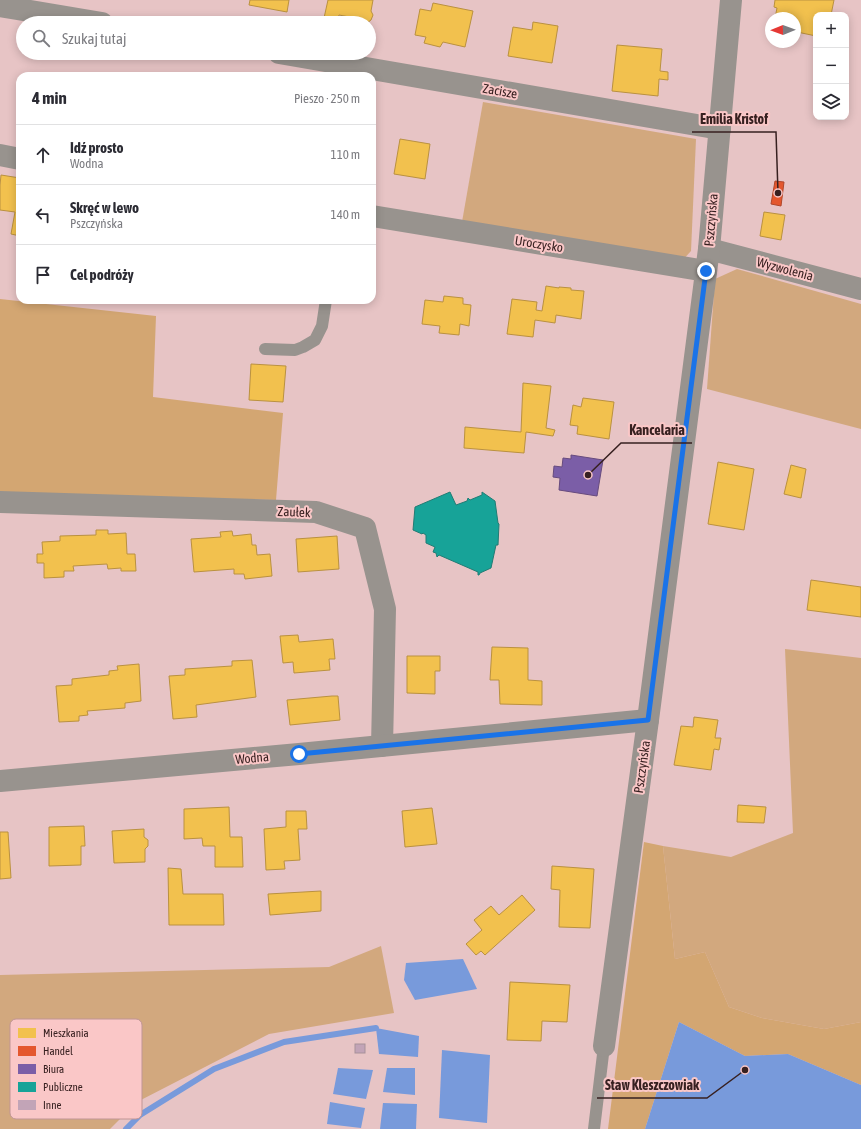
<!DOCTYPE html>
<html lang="pl">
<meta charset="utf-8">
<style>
:root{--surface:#fff;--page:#f2f2f3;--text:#2b2b33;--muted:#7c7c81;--line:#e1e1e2}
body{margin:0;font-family:"Asap Condensed",sans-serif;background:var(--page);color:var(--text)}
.controls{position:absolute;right:12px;top:12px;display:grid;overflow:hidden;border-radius:8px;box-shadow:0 2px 10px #0003}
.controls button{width:36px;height:36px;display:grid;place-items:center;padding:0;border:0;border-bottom:1px solid var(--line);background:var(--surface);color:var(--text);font:20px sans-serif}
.compass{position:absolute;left:765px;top:12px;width:36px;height:36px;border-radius:50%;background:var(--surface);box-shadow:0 2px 10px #0003;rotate:269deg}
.stop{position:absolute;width:12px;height:12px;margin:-9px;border:3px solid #1a73e8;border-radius:50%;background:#fff}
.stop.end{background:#1a73e8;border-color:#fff;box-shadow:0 1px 4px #0008}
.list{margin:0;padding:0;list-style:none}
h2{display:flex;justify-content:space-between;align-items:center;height:52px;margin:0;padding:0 16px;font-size:17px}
h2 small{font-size:13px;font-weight:400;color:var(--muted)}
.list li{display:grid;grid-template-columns:26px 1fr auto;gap:12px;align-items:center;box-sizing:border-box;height:60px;padding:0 16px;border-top:1px solid var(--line)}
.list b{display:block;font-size:15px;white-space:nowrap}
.list p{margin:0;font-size:13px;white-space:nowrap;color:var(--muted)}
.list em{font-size:13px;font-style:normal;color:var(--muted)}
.icon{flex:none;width:22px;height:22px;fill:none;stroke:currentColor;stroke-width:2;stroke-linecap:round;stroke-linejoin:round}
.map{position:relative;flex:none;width:861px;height:1129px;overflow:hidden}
.search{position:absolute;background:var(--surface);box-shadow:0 2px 10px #0003;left:16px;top:16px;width:360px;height:44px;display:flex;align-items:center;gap:10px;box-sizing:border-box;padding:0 14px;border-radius:22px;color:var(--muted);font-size:15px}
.panel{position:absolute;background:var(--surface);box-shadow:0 2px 10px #0003;left:16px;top:72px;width:360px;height:232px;border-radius:12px}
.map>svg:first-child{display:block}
</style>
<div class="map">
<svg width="861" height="1129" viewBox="0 0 861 1129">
<rect width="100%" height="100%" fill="#e7c4c5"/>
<g fill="#d2a87e">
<polygon points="483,102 696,139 691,251 681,262 462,222"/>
<polygon points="737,269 861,304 861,429 707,389 715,279"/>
<polygon points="785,649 861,658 861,1022 824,1029 762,1018 729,1007 705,952 675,959 663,846 731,857 793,833"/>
<polygon points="381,946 394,1013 269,1034 137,1102 110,1129 0,1129 0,975 329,967"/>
</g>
<g fill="#d3a672">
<polygon points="0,299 156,316 153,397 283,413 276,500 0,494"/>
<polygon points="644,842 663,846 675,959 705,952 729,1007 762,1018 824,1029 861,1022 861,1085 788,1054 745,1056 679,1022 645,1129 608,1129"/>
</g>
<g fill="#789adb">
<polygon points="463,959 477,989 415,1000 404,980 406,963"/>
<polygon points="679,1022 745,1056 788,1054 861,1085 861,1129 645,1129"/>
<polygon points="376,1028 419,1036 418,1057 379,1054"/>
<polygon points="442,1050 490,1055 487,1123 439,1118"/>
<polygon points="338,1068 373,1070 366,1099 333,1094"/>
<polygon points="387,1068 415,1068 415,1095 383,1092"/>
<polygon points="330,1102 365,1108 361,1128 327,1124"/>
<polygon points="383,1103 417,1104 416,1129 380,1129"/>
</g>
<g fill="#f2c14e" stroke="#ba9140">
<polygon points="250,0 289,0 287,12 249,5"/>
<polygon points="328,0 373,0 371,11 373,15 371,20 367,23 363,22 360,19 339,15 337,21 324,18"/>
<polygon points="775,0 834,0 831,15 816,15 816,36 797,32 795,42 795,18 775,18 777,8 774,7"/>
<polygon points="433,3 473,11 465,47 443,42 440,47 424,43 426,37 415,35 420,9 431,11"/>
<polygon points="533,22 558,26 552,63 508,56 513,27 532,30"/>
<polygon points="617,45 662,49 660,71 668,72 668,80 659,79 658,96 612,91"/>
<polygon points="400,139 430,144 425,179 394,174"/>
<polygon points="1,175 20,178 20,236 11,234 15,212 0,210 0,185"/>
<polygon points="764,212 785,215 781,240 760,236"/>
<polygon points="546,286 559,288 559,287 571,288 571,290 584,291 581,319 556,315 555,323 535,320 533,337 507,334 512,299 537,302 536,310 542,311"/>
<polygon points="444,296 463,298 463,304 471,305 469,326 460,324 459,335 439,333 440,326 422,324 425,300 443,302"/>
<polygon points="251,364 286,366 283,402 249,400"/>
<polygon points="523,383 551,386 546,428 555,430 553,436 526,432 524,453 464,448 465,427 521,432"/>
<polygon points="583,398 614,402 609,439 577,434 578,426 570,425 573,405 581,407"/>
<polygon points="718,462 754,469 744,530 708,524"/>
<polygon points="791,465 806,469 801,498 784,494"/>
<polygon points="96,530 108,530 108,534 126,533 127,554 135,554 136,571 121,571 121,568 108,569 107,564 73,566 74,571 64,571 64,577 44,578 44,563 37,563 37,554 43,554 42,542 60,541 60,536 96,535"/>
<polygon points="232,531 233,536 251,534 252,545 256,545 257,555 270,554 272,576 245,579 244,574 234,574 234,569 194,572 191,539 221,537 220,532"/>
<polygon points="337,536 339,569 298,572 296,539"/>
<polygon points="811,580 861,587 861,617 807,610"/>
<polygon points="298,635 299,642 333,639 335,659 329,659 330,670 294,673 293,662 283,663 280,636"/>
<polygon points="492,647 528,648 528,680 542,681 542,705 500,704 499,680 490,680"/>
<polygon points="407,656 440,656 440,671 435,671 435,694 407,693"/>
<polygon points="252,660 256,697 196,705 197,717 173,719 169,676 185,675 185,669 232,666 232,661"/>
<polygon points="139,664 141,701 125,703 125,708 87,711 88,715 79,716 79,721 59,722 56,686 72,685 72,679 109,675 109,671 118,670 117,666"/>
<polygon points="332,696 338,696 340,720 290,725 287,700"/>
<polygon points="694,717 718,720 715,738 721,738 719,750 714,749 711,770 674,765 681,726 693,727"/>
<polygon points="738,805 766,807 764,823 737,822"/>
<polygon points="229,807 230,837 242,837 243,867 215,867 215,846 203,846 202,838 184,839 184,809"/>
<polygon points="432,808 437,844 405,847 402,811"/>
<polygon points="286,811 306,811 307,829 298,829 300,860 284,861 285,869 266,870 264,829 286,827"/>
<polygon points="84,826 85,846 81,846 81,865 49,866 49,827"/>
<polygon points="144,829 144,837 148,840 148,846 145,849 145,862 114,863 112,831"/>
<polygon points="0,832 8,832 11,878 0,879"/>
<polygon points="552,866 594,869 590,928 559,927 560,890 551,889"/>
<polygon points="168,868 181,869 183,894 223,894 224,925 169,925"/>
<polygon points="321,891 321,911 270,915 268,894"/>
<polygon points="522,895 535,910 485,955 481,951 476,955 466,944 482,930 474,920 491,906 499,915"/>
<polygon points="510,982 570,985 567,1022 542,1021 541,1041 507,1040"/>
</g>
<polygon fill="#e4572e" stroke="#b0462a" points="775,181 784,182 781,206 771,204"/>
<polygon fill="#7b5ea7" stroke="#674b7e" points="571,455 603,460 597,496 559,490 560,478 553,477 554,466 562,467 563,458 571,459"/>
<polygon fill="#17a398" stroke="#217c74" points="450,492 456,505 467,501 468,498 470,500 482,495 482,492 495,501 498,523 499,524 498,545 496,545 491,568 480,573 479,575 478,575 478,572 439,555 437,557 436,553 433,552 435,547 426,543 426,535 423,533 422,534 413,530 415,507"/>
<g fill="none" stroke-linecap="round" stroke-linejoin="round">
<polyline stroke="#789adb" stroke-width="6" points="126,1129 140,1115 214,1069 284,1042 376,1028"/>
</g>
<rect fill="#c2a4b7" stroke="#a7919a" x="355" y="1044" width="10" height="9"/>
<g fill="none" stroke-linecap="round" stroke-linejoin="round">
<g stroke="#98938e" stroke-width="12">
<polyline points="265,349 295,350 303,347 315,340 322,326 326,300"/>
<polyline points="594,1129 604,1046"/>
</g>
<g stroke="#98938e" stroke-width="22">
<polyline points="0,6 102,23"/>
<polyline points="279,53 720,129"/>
<polyline points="0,155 20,159"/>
<polyline points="372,216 706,271"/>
<polyline points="709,249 861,289"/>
<polyline points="0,502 316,512 365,528 385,609 382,746"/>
<polyline points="0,781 299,754 648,720"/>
<polyline points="604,1046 648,720 709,249 731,0"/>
</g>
</g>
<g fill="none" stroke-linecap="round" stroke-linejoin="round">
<polyline stroke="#1a73e8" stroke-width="5" points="299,754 648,720 706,271"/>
</g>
<g text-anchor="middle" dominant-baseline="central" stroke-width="4" stroke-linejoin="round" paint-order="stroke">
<g font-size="13" fill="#372020" stroke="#fac7c7">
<text transform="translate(500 91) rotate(10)">Zacisze</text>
<text transform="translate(711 220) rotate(-85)">Pszczyńska</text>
<text transform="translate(539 244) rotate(9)">Uroczysko</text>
<text transform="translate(785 269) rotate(15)">Wyzwolenia</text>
<text transform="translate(294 512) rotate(2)">Zaułek</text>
<text transform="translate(252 758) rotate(-5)">Wodna</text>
<text transform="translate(642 767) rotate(-82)">Pszczyńska</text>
</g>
</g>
<rect x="10" y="1019" width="132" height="100" rx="6" fill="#fac7c7" stroke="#c09595" stroke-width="1"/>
<rect x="18" y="1028" width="18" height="10" fill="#f2c14e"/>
<rect x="18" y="1046" width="18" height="10" fill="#e4572e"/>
<rect x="18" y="1064" width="18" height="10" fill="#7b5ea7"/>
<rect x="18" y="1082" width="18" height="10" fill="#17a398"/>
<rect x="18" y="1100" width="18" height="10" fill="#c2a4b7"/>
<g font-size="11" fill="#372020">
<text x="43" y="1037">Mieszkania</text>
<text x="43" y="1055">Handel</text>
<text x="43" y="1073">Biura</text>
<text x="43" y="1091">Publiczne</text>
<text x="43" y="1109">Inne</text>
</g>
<path fill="none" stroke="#372020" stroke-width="1.5" d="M778 193L776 132H692M588 475L621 443H692M745 1070L707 1098H597"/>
<g fill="#372020" stroke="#fac7c7" stroke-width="1.5">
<circle cx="778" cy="193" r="4"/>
<circle cx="588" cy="475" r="4"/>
<circle cx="745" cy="1070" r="4"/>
</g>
<g font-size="14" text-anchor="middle" font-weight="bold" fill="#372020" stroke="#fac7c7" stroke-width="4" stroke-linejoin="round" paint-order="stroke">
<text x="734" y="124">Emilia Kristof</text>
<text x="657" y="435">Kancelaria</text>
<text x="652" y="1090">Staw Kleszczowiak</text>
</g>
</svg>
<div class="controls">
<button>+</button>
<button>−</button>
<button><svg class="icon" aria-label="layers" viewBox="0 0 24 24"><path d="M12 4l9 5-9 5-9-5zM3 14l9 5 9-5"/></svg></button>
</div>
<svg class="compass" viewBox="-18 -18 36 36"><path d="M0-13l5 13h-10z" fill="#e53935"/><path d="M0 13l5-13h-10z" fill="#7c7c81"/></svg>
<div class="stop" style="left:299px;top:754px"></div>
<div class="stop end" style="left:706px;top:271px"></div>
<div class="search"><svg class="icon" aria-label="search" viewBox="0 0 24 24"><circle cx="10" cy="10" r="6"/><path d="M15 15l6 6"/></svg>Szukaj tutaj</div>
<section class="panel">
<h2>4 min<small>Pieszo · 250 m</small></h2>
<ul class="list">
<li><svg class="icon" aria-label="ahead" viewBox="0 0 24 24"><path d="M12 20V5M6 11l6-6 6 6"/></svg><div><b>Idź prosto</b><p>Wodna</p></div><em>110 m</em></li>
<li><svg class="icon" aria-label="left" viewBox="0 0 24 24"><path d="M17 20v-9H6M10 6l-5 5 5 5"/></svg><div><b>Skręć w lewo</b><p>Pszczyńska</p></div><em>140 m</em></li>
<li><svg class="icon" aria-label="arrive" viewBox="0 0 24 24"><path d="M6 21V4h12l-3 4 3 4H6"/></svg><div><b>Cel podróży</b></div></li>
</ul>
</section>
</div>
